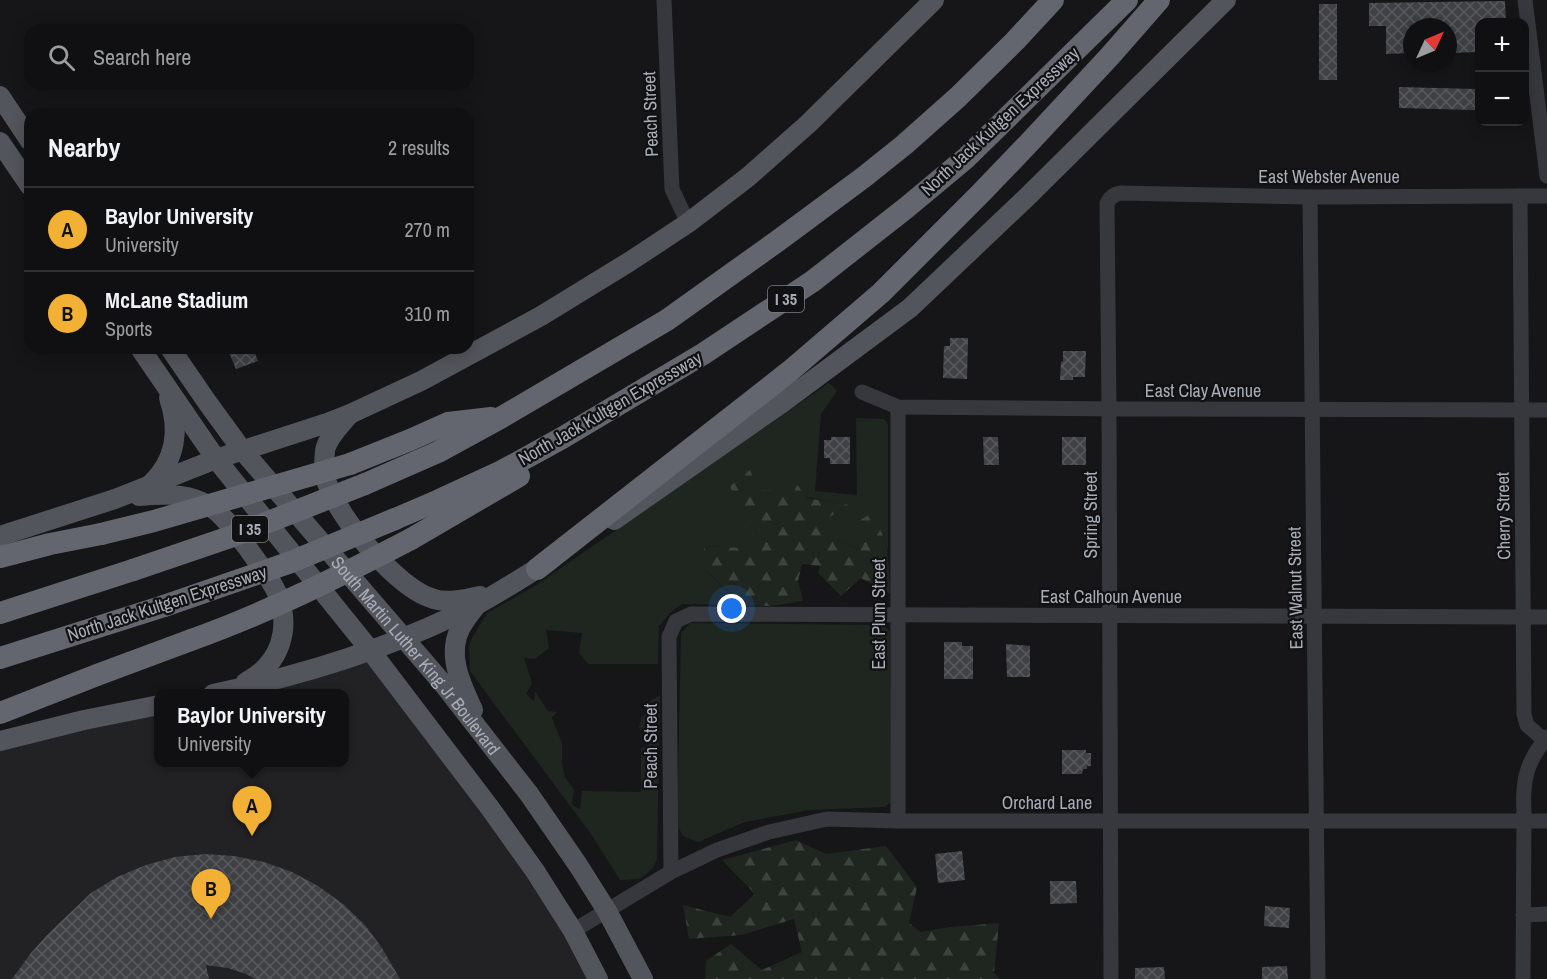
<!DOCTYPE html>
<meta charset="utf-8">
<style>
:root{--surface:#101012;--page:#19191b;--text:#f1f3f6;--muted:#9c9d9f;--line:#303032;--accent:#f2b134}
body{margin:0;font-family:"Archivo Narrow",sans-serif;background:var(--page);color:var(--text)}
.controls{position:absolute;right:18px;top:18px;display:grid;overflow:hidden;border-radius:12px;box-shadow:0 3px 15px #0003}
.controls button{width:54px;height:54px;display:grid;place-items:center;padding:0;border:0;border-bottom:2px solid var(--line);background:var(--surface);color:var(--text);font:30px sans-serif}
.compass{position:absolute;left:1403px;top:18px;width:54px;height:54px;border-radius:50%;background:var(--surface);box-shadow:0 3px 15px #0003;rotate:46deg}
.you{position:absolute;left:732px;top:609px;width:21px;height:21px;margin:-15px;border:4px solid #fff;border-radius:50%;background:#1a73e8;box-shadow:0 0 0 9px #1a73e833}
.badge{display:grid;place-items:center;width:39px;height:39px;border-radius:50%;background:var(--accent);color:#111;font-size:20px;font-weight:700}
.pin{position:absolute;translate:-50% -50px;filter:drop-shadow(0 2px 3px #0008)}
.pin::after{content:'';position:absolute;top:32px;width:21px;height:18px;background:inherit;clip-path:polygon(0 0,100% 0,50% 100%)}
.popup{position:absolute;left:154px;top:689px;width:195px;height:78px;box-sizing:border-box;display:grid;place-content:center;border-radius:12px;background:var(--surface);filter:drop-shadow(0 2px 4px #0005);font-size:20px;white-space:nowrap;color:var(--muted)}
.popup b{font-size:22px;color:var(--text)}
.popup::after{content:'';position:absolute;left:50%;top:100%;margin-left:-12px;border:12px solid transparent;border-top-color:var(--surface)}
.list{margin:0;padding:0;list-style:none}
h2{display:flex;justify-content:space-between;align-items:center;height:78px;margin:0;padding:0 24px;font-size:26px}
h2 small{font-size:20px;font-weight:400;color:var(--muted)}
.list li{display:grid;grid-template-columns:39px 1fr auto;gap:18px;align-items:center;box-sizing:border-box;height:84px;padding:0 24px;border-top:2px solid var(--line)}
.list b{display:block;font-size:22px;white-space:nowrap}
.list p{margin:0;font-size:20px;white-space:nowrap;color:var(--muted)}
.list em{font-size:20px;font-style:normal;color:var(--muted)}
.icon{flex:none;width:33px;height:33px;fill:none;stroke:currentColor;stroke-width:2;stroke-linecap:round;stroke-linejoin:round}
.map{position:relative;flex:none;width:1547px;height:979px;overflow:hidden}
.search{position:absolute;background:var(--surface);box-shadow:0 3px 15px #0003;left:24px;top:24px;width:450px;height:66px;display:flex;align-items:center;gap:15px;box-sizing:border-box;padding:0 21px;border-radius:18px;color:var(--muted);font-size:22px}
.panel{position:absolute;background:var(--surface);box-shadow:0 3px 15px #0003;left:24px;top:108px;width:450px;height:246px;border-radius:18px}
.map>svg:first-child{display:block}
</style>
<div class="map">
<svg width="1547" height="979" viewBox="0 0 1547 979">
<defs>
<pattern id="forest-firs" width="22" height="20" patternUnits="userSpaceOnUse" patternTransform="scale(1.5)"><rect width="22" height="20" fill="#1e261f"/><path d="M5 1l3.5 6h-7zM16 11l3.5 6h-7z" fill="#3c433d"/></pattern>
<pattern id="building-cross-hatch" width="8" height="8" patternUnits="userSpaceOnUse" patternTransform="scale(1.5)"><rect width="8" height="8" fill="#404145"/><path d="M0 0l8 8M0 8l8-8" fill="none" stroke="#595a5e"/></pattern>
</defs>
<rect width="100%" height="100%" fill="#161618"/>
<polygon fill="#222225" points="370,650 573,931 598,979 0,979 0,741 159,705 159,762 345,762 345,694 213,693"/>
<g fill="#1e261f">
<path d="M829,383L837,391L821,414L815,491L857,495L856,418L884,419L888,424V551L882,533L861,550L833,538L818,524L848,505C818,500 788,492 758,490L749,471L743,520L758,534L744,548L705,546V570L734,597L726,605L682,604L671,612L659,626L658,664H588L579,653L582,633L546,630L549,648L535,659L524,658L532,683L526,694L534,701L535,691L548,711L557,712L552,718L562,743V763L565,777L574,790L572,805L580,809L582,791L641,792V749L649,745L645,735L639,728L642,716H645V704L660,695L657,860L653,868L640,879L620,880L591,834L470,671L469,646L473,636L487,613L535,586Z"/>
<polygon points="690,623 883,625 890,631 891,802 885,807 810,810 745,822 698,842 683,836 677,825 681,633"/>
</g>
<g fill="url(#forest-firs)">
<polygon points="750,470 758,490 778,491 793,479 807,498 849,505 818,524 834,538 860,550 858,521 871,514 882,533 887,548 891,594 861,578 841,596 818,573 820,566 802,564 798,581 803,601 771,606 726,605 734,596 705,570 704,546 744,548 758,534 743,520 730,486"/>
<polygon points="796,840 826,854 886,846 917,887 909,923 921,932 950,927 999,923 994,973 1000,979 705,979 706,961 731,944 762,970 802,952 794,919 742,935 689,939 683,905 730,917 755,894 722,860"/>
</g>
<g fill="url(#building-cross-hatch)">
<polygon points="1505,1 1506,22 1479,22 1479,52 1448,53 1448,27 1412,27 1412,53 1386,54 1386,26 1369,26 1369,3"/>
<rect x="1319" y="4" width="18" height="76"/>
<polygon points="1399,87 1475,89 1475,110 1399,108"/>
<polygon points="950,338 968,338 967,379 943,378 944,346 950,346"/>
<polygon points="227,348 253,348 258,361 236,369"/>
<polygon points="1063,351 1086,351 1085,377 1073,377 1073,380 1060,380 1061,362 1063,361"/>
<polygon points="831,437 850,437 850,464 830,464 830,458 824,458 824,440 831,440"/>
<polygon points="983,437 998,437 999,465 984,465"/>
<rect x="1062" y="437" width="24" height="28"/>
<polygon points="944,642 962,642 962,646 973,646 973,679 944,679"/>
<polygon points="1006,644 1030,646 1030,677 1007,677"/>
<polygon points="1062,750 1086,750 1086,753 1091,753 1091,766 1087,766 1087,769 1083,769 1082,774 1062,774"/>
<polygon points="962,851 965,880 938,883 935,854"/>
<polygon points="205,854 234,856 264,862 292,872 318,886 343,904 365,925 382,948 400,979 255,979 246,974 228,968 206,965 209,979 12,979 31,953 49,933 91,893 117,877 146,865 175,857"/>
<polygon points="1050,881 1076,881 1077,903 1050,904"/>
<polygon points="1265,906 1290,908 1289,928 1264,926"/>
<polygon points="1287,966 1288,979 1262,979 1262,967"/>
<polygon points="1164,967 1165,979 1135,979 1135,968"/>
</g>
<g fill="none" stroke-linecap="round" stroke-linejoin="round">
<g stroke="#37383d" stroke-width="15">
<polyline points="664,0 672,189 688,223"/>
<polyline points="1525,0 1547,176"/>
<polyline points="1520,196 1524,714 1527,725 1544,740"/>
<polyline points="1310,197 1318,979"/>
<polyline points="862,392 898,407 1121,409 1547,410"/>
<polyline points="898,407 898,821"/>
<polyline points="671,872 669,637 676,621 691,614 1547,617"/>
<polyline points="1523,915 1547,914"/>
<polyline points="573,931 671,872 717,850 769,832 827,819 898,821 1547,821"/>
<path d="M1111,979L1109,409L1107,203C1110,197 1114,194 1121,193L1310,197L1547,196"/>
<path d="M1523,979L1524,811C1522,780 1527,761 1547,737"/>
</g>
<g stroke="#53555c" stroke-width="20">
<polyline points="0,96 30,141"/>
<polyline points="0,142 30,186"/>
<polyline points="140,348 216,459 370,650 490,808 535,871 573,931 598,979"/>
<path id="s1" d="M170,348L207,402L242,450L445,686L529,794L578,865L607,911L643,979"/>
<path d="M348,416C340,426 327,438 325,451C324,460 324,474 327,483C339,519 398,589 434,599C446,603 468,599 480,596"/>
<path d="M151,484C176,460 180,430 169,398"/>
<path d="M139,496C160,494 183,493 202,502C222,511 234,531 247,547C257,562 270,577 277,593C292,629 280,664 246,682"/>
<polyline points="614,520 782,403 910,308 1026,198 1226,0"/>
<polyline points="0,536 115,499 216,459 327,423 350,414 421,381 541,316 629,262 688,223 748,177 808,124 934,0"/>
<path d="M213,694C304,675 395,647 478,604C502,591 525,576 549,561"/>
<path d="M473,710C461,684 446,654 461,627C465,620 470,613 475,607"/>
<polyline points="0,741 84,720 159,705"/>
</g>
<g stroke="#63666e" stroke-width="22">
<polyline points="350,464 410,440 448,423 491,418"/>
<polyline points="365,484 438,452 502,417 667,320 779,240 864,177 904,145 958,97 1015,41 1053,0"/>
<polyline points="395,519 437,501 502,471 562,438 703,354 813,281 906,208 966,158 1127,0"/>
<polyline points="411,539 519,476"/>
<polyline points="0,557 50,544 101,534"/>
<polyline points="537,569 790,371 881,293 980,194 1028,144 1110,56 1159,0"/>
<polyline points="0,613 133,570"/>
<polyline points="0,658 164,606"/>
<polyline points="0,713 97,675 191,640"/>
</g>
<g stroke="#63666e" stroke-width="22">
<polyline points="101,534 154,521 350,464"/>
<polyline points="133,570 230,537 365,484"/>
<polyline points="164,606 291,562 395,519"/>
<path d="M191,640C267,613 340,576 411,539"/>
</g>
</g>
<g text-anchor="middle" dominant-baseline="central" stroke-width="4.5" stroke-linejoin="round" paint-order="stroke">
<g fill="#111113" stroke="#7b7e86" stroke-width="1.5">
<rect x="768" y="286" width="36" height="26" rx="4.5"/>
<rect x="232" y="516" width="36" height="26" rx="4.5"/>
</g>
<g font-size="16" font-weight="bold" fill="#a8adb8">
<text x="786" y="299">I 35</text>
<text x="250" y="529">I 35</text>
</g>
<g font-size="18" fill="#a8adb8" stroke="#111113">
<text transform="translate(650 114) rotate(-92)">Peach Street</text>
<text transform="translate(1000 121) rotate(-43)">North Jack Kultgen Expressway</text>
<text x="1329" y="176">East Webster Avenue</text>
<text x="1203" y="390">East Clay Avenue</text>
<text transform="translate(610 408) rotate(-30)">North Jack Kultgen Expressway</text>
<text transform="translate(1090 515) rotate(-90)">Spring Street</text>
<text transform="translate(1503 516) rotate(-91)">Cherry Street</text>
<text transform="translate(1295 588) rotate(-91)">East Walnut Street</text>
<text x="1111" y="596">East Calhoun Avenue</text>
<text transform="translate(167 603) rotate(-18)">North Jack Kultgen Expressway</text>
<text transform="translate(878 614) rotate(-90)">East Plum Street</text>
<text stroke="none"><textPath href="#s1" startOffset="394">South Martin Luther King Jr Boulevard</textPath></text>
<text transform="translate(650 746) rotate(-90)">Peach Street</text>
<text x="1047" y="802">Orchard Lane</text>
</g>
</g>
</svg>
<div class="controls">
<button>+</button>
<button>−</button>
</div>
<svg class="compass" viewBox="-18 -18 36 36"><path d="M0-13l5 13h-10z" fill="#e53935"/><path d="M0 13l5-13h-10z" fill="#9c9d9f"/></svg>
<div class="you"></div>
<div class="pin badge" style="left:252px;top:836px">A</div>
<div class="popup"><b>Baylor University</b>University</div>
<div class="pin badge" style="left:211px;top:919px">B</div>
<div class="search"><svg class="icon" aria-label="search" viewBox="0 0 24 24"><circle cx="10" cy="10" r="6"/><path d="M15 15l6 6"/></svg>Search here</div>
<section class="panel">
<h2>Nearby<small>2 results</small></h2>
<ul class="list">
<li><span class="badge">A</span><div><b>Baylor University</b><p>University</p></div><em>270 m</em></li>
<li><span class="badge">B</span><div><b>McLane Stadium</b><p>Sports</p></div><em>310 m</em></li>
</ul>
</section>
</div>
